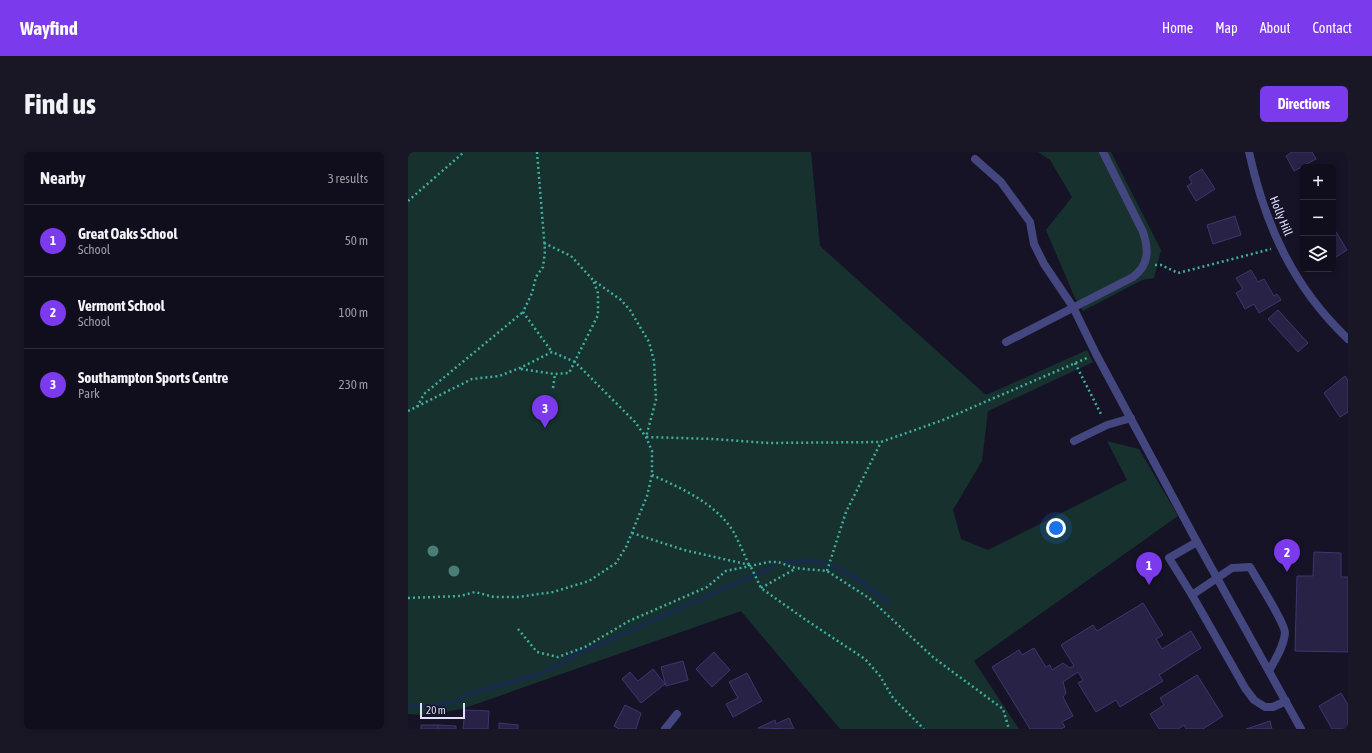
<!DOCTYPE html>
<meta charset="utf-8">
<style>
:root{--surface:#100e1d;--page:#191726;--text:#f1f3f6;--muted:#9c9ca4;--line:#302e3b;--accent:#7c3aed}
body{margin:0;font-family:"Asap Condensed",sans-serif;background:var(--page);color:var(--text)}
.controls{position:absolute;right:12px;top:12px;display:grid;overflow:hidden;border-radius:6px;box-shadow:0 2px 6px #0003}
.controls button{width:36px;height:36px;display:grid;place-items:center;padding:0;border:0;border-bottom:1px solid var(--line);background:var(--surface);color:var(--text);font:20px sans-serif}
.scale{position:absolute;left:12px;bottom:10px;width:45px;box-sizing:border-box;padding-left:4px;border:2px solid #dfdefb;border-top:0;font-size:11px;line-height:14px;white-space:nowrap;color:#dfdefb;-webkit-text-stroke:3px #161327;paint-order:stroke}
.you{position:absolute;left:648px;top:376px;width:14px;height:14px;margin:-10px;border:3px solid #fff;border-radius:50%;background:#1a73e8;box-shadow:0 0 0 6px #1a73e833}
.badge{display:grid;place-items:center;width:26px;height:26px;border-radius:50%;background:var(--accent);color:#fff;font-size:13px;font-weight:700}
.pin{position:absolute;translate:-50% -33px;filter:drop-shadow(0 1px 2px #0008)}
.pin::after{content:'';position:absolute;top:21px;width:14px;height:12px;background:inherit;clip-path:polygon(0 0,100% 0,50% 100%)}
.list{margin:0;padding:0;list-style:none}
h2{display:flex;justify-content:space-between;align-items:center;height:52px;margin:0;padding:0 16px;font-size:17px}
h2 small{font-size:13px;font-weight:400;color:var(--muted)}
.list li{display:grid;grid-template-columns:26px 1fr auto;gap:12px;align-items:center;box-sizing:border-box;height:72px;padding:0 16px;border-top:1px solid var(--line)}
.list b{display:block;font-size:15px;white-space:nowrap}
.list p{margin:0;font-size:13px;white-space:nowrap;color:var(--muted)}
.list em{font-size:13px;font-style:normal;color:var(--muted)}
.icon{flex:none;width:22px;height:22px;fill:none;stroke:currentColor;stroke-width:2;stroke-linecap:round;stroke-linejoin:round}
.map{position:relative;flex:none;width:940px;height:577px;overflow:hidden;border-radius:6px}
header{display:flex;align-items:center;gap:24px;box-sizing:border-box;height:56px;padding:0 20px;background:var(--accent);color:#fff}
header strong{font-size:19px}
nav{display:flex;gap:22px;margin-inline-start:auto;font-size:14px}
.intro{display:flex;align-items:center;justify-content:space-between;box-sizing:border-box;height:96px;padding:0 24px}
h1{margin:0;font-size:28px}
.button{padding:10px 18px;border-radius:6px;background:var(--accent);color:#fff;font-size:14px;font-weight:700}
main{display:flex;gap:24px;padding:0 24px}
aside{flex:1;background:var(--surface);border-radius:6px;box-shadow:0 2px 6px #0003}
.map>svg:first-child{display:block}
</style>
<header>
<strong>Wayfind</strong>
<nav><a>Home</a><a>Map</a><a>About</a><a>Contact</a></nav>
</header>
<div class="intro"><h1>Find us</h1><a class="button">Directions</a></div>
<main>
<aside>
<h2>Nearby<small>3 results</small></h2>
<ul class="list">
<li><span class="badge">1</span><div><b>Great Oaks School</b><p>School</p></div><em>50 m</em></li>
<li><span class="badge">2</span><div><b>Vermont School</b><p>School</p></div><em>100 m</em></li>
<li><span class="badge">3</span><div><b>Southampton Sports Centre</b><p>Park</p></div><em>230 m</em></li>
</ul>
</aside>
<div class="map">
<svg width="940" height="577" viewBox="0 0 940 577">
<rect width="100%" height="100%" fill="#161327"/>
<g fill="#17312e">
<polygon points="0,0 403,0 412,94 578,243 679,198 685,210 580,259 574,309 545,358 553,387 580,398 719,328 699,289 731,297 770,364 566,509 611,577 432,577 333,459 54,557 18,563 0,562"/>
<polygon points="630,0 703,0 753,98 746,126 734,128 675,159 666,144 638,78 664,45 642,8"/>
</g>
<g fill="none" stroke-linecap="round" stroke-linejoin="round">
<g stroke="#162c49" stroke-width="4.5">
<path d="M378,410C386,410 395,409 403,409C432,411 459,434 481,451"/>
<polyline points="0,553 17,554 47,550 56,544 70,539 129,523 159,509 165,504 367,414"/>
</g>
</g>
<g fill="#272246" stroke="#3e376f">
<polygon points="884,0 904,0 908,7 886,19 878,4"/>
<polygon points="794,17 807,37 788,49 779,34 784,31 781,25"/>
<polygon points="827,64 833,83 805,92 799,73"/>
<polygon points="925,75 939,98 925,107"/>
<polygon points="843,118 850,130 856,127 866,144 869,142 873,148 851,161 846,152 837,157 828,141 835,137 828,126"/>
<polygon points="870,158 900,191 890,200 860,167"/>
<polygon points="937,224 940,229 940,260 932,265 916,241"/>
<polygon points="906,400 933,401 933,425 940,425 940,500 887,499 889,424 905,424"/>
<polygon points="735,451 755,483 748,487 754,497 783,479 793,496 751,523 755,529 712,555 708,548 688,560 670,531 675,528 670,520 655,530 658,541 655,545 665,564 654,570 657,575 653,577 622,577 584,515 611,498 614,503 626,496 638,515 642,513 644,518 655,511 662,516 666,514 653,493 685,473 689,479"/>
<polygon points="306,500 322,518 304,535 288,517"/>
<polygon points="275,509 280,528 258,534 253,515"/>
<polygon points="245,517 257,532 233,551 214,527 222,520 230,529"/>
<polygon points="339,521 354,549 325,565 318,552 330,546 321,530"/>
<polygon points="789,523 815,564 795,577 778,577 776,573 770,577 751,577 742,562 756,553 752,546"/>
<polygon points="933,541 940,553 940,577 924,577 911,554"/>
<polygon points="217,553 233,561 228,577 211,577 206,574"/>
<polygon points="57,558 81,559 80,577 55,577"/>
<polygon points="381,566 386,577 350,576 367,568 368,572"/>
<polygon points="862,569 864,577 838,577"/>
<polygon points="91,571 110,573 110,577 91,577"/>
<rect x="13" y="573" width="17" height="4"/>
<polygon points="30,573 48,574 48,577 30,577"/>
</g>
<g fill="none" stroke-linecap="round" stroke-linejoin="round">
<g stroke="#40ada0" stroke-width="2.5" stroke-dasharray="2 3" stroke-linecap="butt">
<polyline points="129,0 137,99 135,115 128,125 124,141 115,160 144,200"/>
<polyline points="0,49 56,0"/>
<polyline points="136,91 163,104 185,128 213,148 222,158 241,190 246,209 248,248 238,285 306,287 360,291 473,290 535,268 679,206"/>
<polyline points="747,113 753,113 770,121 863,97"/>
<polyline points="667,211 694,264"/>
<polyline points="113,217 147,222 161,221 190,163 190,141 185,128"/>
<polyline points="145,236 147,222"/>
<polyline points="9,255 16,242 115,160"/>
<polyline points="0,259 64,227 91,224 112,216 144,200 167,210 227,270 238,285 244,299 244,323 239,344 218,395 208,411 181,429 145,440 110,445 86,445 67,440 52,444 0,446"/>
<path d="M244,323C273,336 307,351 325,379C331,390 336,402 341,413"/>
<polyline points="224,381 276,398 342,413 353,436 398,468 457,507 472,524 485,546 516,577"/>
<polyline points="419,419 438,360 473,290"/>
<polyline points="353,436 387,417"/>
<polyline points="110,477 129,500 150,505 177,495 221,469 299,435 318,419 361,410 370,410 387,416 419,419 461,446 526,506 595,557 601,577"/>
</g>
<g stroke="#444680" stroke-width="8">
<polyline points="567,7 593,30 622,70 626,92 636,112 665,155 688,202 789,390 893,577"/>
<path d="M598,190L725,125C741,113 741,98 735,80L695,0"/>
<polyline points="666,289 699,273 723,266"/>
<polyline points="784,443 761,406 789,390"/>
<path d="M861,519C867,508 876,494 877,481C877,471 849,428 842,415L824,416L784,443L837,536L846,548L857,555H865L878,549"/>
</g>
<g stroke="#444680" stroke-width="8">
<path d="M841,0C857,73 885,135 940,187"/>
<polyline points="257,577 269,562"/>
</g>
</g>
<g fill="#497d75">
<circle cx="25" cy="399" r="5.5"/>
<circle cx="46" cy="419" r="5.5"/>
</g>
<g text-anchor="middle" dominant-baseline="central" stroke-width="3" stroke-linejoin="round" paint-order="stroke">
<g font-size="12" fill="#dfdefb" stroke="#161327">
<text transform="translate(873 64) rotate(68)">Holly Hill</text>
</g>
</g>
</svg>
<div class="controls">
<button>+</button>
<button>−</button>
<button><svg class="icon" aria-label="layers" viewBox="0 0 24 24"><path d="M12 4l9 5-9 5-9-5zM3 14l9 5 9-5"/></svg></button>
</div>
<div class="scale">20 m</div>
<div class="you"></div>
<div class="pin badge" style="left:741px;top:433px">1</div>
<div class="pin badge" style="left:879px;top:420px">2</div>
<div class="pin badge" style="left:137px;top:276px">3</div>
</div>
</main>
